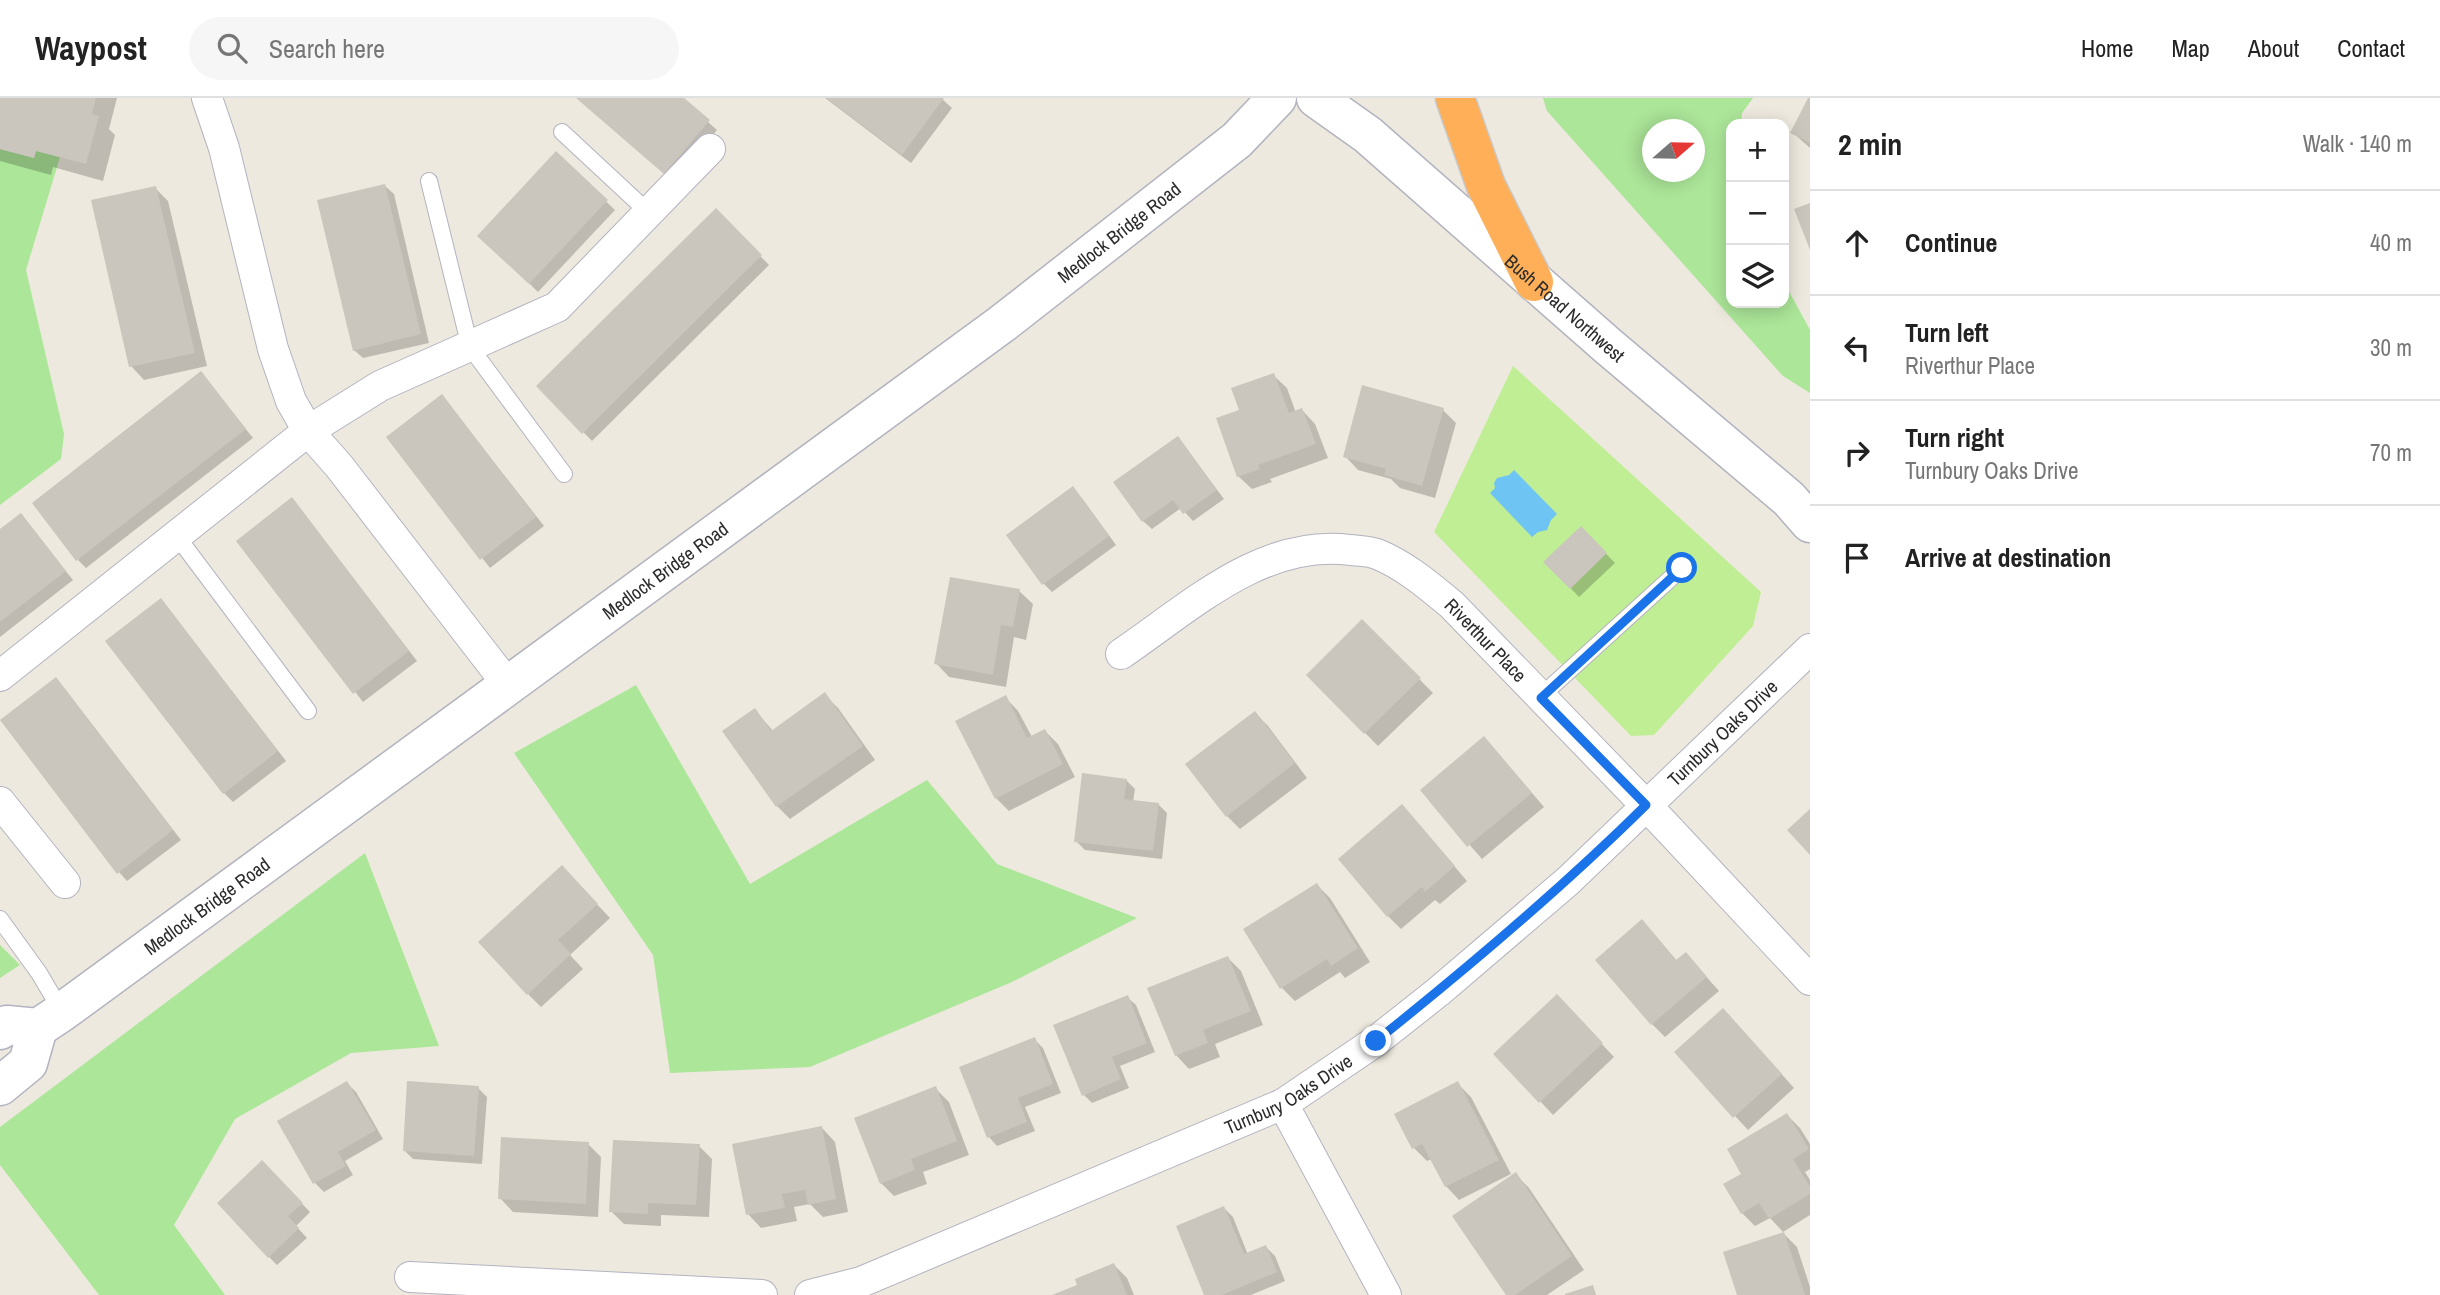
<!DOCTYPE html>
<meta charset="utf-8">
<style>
:root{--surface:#fff;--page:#f6f6f6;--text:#222;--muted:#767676;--line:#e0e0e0}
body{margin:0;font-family:"Archivo Narrow",sans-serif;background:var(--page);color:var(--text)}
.controls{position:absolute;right:21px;top:21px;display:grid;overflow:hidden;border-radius:14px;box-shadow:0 4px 18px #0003}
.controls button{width:63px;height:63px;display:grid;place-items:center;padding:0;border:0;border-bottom:2px solid var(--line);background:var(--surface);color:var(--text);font:35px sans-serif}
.compass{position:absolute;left:1642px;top:21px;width:63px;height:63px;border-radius:50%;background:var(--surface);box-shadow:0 4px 18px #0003;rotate:70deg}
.stop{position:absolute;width:21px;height:21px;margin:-16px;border:5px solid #1a73e8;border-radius:50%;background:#fff}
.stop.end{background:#1a73e8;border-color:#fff;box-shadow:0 2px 7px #0008}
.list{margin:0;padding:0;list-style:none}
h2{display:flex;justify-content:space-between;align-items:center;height:91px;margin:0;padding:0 28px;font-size:30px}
h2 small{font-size:23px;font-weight:400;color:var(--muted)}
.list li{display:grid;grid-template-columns:46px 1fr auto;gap:21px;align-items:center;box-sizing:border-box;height:105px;padding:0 28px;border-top:2px solid var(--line)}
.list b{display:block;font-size:26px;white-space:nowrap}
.list p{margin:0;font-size:23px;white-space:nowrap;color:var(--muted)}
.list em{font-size:23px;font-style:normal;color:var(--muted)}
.icon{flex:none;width:38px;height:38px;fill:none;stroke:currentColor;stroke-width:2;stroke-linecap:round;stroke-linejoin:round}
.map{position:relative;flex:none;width:1810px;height:1197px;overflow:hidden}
header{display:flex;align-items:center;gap:42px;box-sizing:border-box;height:98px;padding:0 35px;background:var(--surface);border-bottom:2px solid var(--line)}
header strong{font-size:33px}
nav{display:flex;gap:38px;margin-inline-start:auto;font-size:24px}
.search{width:490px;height:63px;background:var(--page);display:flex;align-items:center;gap:18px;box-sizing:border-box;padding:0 24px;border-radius:38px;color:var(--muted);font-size:26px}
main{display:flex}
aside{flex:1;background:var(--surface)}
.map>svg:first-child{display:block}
</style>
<header>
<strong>Waypost</strong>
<div class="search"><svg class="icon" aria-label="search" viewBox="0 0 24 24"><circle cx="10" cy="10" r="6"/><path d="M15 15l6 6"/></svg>Search here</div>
<nav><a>Home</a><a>Map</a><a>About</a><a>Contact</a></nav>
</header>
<main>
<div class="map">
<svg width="1810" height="1197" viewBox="0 0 1810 1197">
<rect width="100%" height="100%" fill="#eee9de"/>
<g fill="#ace699" fill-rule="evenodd">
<path d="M1543,0H1753L1742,15L1741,26H1731V205H1784V184L1810,232V295L1783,278L1547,13ZM1652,32H1694V74H1652Z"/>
<polygon points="0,51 34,60 36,53 60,59 26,172 64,336 61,361 0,407"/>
<polygon points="636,587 750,786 927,682 997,766 1137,820 1012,884 810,969 670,975 653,857 514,655"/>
<polygon points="365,755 439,948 351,955 235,1021 174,1127 225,1197 99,1197 0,1067 0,1029"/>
<polygon points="0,847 20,867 0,880"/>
</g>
<polygon fill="#c0ee95" points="1513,268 1761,494 1753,528 1654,637 1631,638 1434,434"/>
<polygon fill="#6ec4f3" points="1514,372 1557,416 1551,422 1547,432 1538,434 1532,439 1490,395 1495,390 1494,385 1497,380 1509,377"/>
<g fill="#0003">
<polygon points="0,0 117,0 109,31 115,37 103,83 53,69 51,77 0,63"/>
<polygon points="681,0 717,32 674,83 587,9"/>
<polygon points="825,0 941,0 952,10 911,65"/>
<polygon points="1810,0 1810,50 1792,34"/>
<polygon points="556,56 615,112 538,194 480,138"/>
<polygon points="385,88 394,96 429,245 363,260 354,252"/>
<polygon points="155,90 168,103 207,268 144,282 131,268"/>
<polygon points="716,113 769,167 592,343 538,288"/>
<polygon points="201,275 253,340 86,470 78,462"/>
<polygon points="1273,277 1287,290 1296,315 1302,312 1315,326 1328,360 1270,381 1272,384 1252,391 1238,378 1241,313"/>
<polygon points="442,298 544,428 490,470 388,339"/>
<polygon points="1443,312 1456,325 1435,400 1400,390 1391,381 1358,372 1345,358"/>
<polygon points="1178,340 1224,401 1193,423 1181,410 1152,431 1143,423"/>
<polygon points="1081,399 1116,447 1052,494 1043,485"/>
<polygon points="300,411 417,563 363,604 238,443"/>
<polygon points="21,417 73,482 0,539 0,433"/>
<polygon points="1581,430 1615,465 1579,499 1546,464"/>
<polygon points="1019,493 1033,506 1026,542 1014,539 1006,589 949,579 936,565"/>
<polygon points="161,502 286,663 233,704 224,695"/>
<polygon points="1362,523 1433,595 1378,648 1308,577"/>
<polygon points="64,590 181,742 127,783 119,774"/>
<polygon points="825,597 838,610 875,662 790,721 777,708 755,612 773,633"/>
<polygon points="1005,599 1018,613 1032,639 1045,633 1058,646 1075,679 1009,713 996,700"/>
<polygon points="1255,615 1268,628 1307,680 1240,731 1227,718"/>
<polygon points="1497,654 1544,709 1482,761 1422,693"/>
<polygon points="1126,682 1135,691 1133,704 1158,706 1167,715 1162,761 1085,752 1076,743"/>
<polygon points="1415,722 1467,783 1440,806 1435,802 1401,831 1388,818"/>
<polygon points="575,783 610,820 570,857 583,871 541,909 528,896"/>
<polygon points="1317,787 1330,800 1370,864 1345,880 1340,874 1295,903 1282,890"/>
<polygon points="1655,837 1677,863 1686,856 1719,893 1665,939 1652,926"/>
<polygon points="1228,860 1241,873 1263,927 1215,946 1220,959 1189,971 1176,957"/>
<polygon points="1127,899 1136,907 1155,954 1120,968 1129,990 1092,1005 1084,997"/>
<polygon points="1570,912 1614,959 1553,1017 1540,1003"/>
<polygon points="1736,925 1794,990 1748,1032 1735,1018"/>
<polygon points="1034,941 1043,950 1061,995 1025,1009 1035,1033 997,1048 989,1039"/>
<polygon points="347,985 356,994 383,1041 345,1063 353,1077 324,1094 315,1085"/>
<polygon points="1458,986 1471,999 1511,1076 1459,1102 1446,1088 1432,1061 1427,1063 1414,1050"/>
<polygon points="478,990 487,999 482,1066 413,1061 404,1052"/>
<polygon points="935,990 949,1004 969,1057 923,1074 927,1086 894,1098 881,1085"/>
<polygon points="1787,1017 1800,1030 1810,1046 1810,1071 1805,1074 1810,1082 1810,1117 1783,1134 1770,1120 1755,1128 1742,1115 1744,1077"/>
<polygon points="822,1030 835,1044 848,1114 823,1119 810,1106 794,1109 797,1123 761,1130 748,1116"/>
<polygon points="588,1046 601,1059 598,1119 513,1114 500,1100"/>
<polygon points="699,1048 712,1061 709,1119 661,1117 661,1128 624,1126 611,1113"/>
<polygon points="262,1064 310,1114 296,1128 307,1140 277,1167 269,1159"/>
<polygon points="1515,1076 1529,1090 1584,1172 1547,1197 1508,1197"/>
<polygon points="1224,1110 1233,1119 1248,1157 1266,1149 1275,1158 1285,1183 1251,1197 1206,1197"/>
<polygon points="1784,1136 1797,1149 1810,1189 1810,1197 1739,1197"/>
<polygon points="1114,1167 1127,1180 1134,1197 1056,1197 1079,1188"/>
</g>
<g fill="#cac5bd">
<polygon points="0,0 96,0 92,16 99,18 86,66 36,53 34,60 0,51"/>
<polygon points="576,0 684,0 710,22 664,76"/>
<polygon points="826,0 944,0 902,57"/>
<polygon points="1808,0 1810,0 1810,45 1790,35"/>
<polygon points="556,53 608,102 529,186 477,138"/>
<polygon points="385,86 421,236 353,253 317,102"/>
<polygon points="156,88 195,255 129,269 91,102"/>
<polygon points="1810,105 1810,152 1794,111"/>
<polygon points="716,110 762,157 582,336 536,288"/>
<polygon points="201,273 246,331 76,463 32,405"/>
<polygon points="1274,275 1289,315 1302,310 1316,346 1258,367 1260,371 1237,379 1216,320 1239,312 1231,290"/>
<polygon points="1362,287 1444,310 1422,388 1384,377 1386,371 1343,359"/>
<polygon points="442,296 536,419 480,462 386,339"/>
<polygon points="1178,338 1217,392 1183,416 1173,402 1142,424 1113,384"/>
<polygon points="1073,388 1109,438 1042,487 1006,437"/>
<polygon points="292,399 409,553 353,596 236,443"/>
<polygon points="21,415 66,473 0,524 0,431"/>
<polygon points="1581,428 1607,455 1570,491 1543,464"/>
<polygon points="950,479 1020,491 1013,529 1001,527 993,577 934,566"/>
<polygon points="161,500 278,653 223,696 105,543"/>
<polygon points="1362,521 1421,580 1364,636 1306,577"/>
<polygon points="56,579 173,732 117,776 0,622"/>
<polygon points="825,594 863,648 776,709 722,633 755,610 771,633"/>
<polygon points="1006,597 1027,640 1045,631 1063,666 995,701 955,623"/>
<polygon points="1255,613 1295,665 1226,719 1185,666"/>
<polygon points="1484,638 1532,695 1467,749 1420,692"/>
<polygon points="1082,675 1127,681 1124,701 1159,705 1153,753 1074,744"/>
<polygon points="1402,706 1455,768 1425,794 1422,789 1387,819 1338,761"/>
<polygon points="1810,711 1810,757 1787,732"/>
<polygon points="562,767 598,806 558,842 571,856 527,897 478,844"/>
<polygon points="1317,785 1358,850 1331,868 1327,861 1280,891 1243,831"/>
<polygon points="1642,821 1676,862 1686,854 1707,879 1651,927 1595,862"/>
<polygon points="1228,858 1251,913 1203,932 1208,945 1175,958 1147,890"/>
<polygon points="1557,896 1603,945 1539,1005 1493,956"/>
<polygon points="1128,897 1147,945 1112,959 1121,981 1082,998 1053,927"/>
<polygon points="1723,910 1782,976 1733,1020 1674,954"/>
<polygon points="1035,939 1053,986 1018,1000 1027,1024 987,1040 959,969"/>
<polygon points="347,983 376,1032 338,1054 346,1068 313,1086 277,1023"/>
<polygon points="407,983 479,988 474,1058 403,1053"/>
<polygon points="1458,983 1499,1062 1445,1089 1422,1046 1412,1051 1394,1016"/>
<polygon points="936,988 957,1043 911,1061 915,1072 880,1086 854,1020"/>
<polygon points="1787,1015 1809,1051 1793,1061 1810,1089 1810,1096 1769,1121 1759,1105 1741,1116 1723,1086 1741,1076 1727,1051"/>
<polygon points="822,1028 836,1101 808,1107 805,1092 782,1096 785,1110 746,1117 732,1046"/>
<polygon points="501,1039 589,1044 586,1106 498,1101"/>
<polygon points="613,1042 700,1046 696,1107 648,1105 648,1116 609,1114"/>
<polygon points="262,1062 303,1105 288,1118 299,1130 268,1160 217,1105"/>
<polygon points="1516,1074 1572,1158 1515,1197 1506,1197 1452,1118"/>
<polygon points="1224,1108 1244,1156 1266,1147 1277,1174 1222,1197 1204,1197 1176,1128"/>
<polygon points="1784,1134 1805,1197 1737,1197 1723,1154"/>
<polygon points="1114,1165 1127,1197 1052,1197 1077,1187 1075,1181"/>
<polygon points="1593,1187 1596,1197 1565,1197 1565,1196"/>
</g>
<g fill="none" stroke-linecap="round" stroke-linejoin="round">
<g stroke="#b2b3c0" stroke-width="18">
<g id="lane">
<polyline points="562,34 648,114"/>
<polyline points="429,83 470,249 564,376"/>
<polyline points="176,437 308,613"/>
<polyline points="1540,599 1682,470"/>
<polyline points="0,821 39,875 62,914"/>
</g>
</g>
<g stroke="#b2b3c0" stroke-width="32">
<g id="street">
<polyline points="207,0 224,50 273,251 291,303 308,333 339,368 508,587"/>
<path id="s1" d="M1121,556C1189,510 1263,440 1350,452C1359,453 1369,453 1377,456C1406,468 1428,487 1452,507L1663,725L1810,882"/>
<polyline points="0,578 308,333 380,288 557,209 710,51"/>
<polyline points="0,704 65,785"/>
<polyline points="1283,1006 1386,1197"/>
<polyline points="410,1179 762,1197"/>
<path id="s2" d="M810,1197L861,1184L1283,1006L1376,943L1438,894L1568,783L1810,551"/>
</g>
</g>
<g stroke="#b2b3c0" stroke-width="41">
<g id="secondary">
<path id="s3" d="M1316,0L1368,37L1608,248L1789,401L1810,425"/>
<path id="s4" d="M0,932L7,927L38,930L62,914L1003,225L1237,42L1277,0"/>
<polyline points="0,988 28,965 38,930"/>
</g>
</g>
<g stroke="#c8c8c8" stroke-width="41">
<polyline id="highway" points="1455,0 1486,88 1534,184"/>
</g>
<use href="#lane" stroke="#fff" stroke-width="16"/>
<use href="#street" stroke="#fff" stroke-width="30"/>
<use href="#secondary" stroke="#fff" stroke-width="38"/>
<use href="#highway" stroke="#ffaf58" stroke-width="38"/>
</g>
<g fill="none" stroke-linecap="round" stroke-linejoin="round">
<path stroke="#1a73e8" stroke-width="9" d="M1376,943C1470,868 1561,791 1646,707L1541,600L1682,470"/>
</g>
<g text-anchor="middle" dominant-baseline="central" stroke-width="5" stroke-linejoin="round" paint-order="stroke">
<g font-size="19" fill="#2c2c2c" stroke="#fff">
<text stroke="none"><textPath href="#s4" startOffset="1382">Medlock Bridge Road</textPath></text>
<text stroke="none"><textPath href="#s3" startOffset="326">Bush Road Northwest</textPath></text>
<text stroke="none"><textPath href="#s4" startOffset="816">Medlock Bridge Road</textPath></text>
<text stroke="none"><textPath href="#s1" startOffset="425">Riverthur Place</textPath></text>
<text stroke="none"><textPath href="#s2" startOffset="1087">Turnbury Oaks Drive</textPath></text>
<text stroke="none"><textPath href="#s4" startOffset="248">Medlock Bridge Road</textPath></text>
<text stroke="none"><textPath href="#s2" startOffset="520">Turnbury Oaks Drive</textPath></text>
</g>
</g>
</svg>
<div class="controls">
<button>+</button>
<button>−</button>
<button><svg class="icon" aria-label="layers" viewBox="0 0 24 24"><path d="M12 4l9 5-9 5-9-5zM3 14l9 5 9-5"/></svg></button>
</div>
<svg class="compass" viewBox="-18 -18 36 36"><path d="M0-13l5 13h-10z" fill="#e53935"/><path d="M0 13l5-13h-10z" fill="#767676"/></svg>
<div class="stop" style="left:1682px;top:470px"></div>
<div class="stop end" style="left:1376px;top:943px"></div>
</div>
<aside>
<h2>2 min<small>Walk · 140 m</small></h2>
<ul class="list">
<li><svg class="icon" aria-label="ahead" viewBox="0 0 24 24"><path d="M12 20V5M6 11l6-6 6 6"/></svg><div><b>Continue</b></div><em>40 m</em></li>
<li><svg class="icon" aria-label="left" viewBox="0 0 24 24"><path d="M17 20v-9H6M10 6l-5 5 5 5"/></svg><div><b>Turn left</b><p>Riverthur Place</p></div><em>30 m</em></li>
<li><svg class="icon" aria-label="right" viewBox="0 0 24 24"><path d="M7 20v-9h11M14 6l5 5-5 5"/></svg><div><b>Turn right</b><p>Turnbury Oaks Drive</p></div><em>70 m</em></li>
<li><svg class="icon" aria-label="arrive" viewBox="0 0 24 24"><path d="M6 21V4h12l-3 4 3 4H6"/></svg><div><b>Arrive at destination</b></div></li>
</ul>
</aside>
</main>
